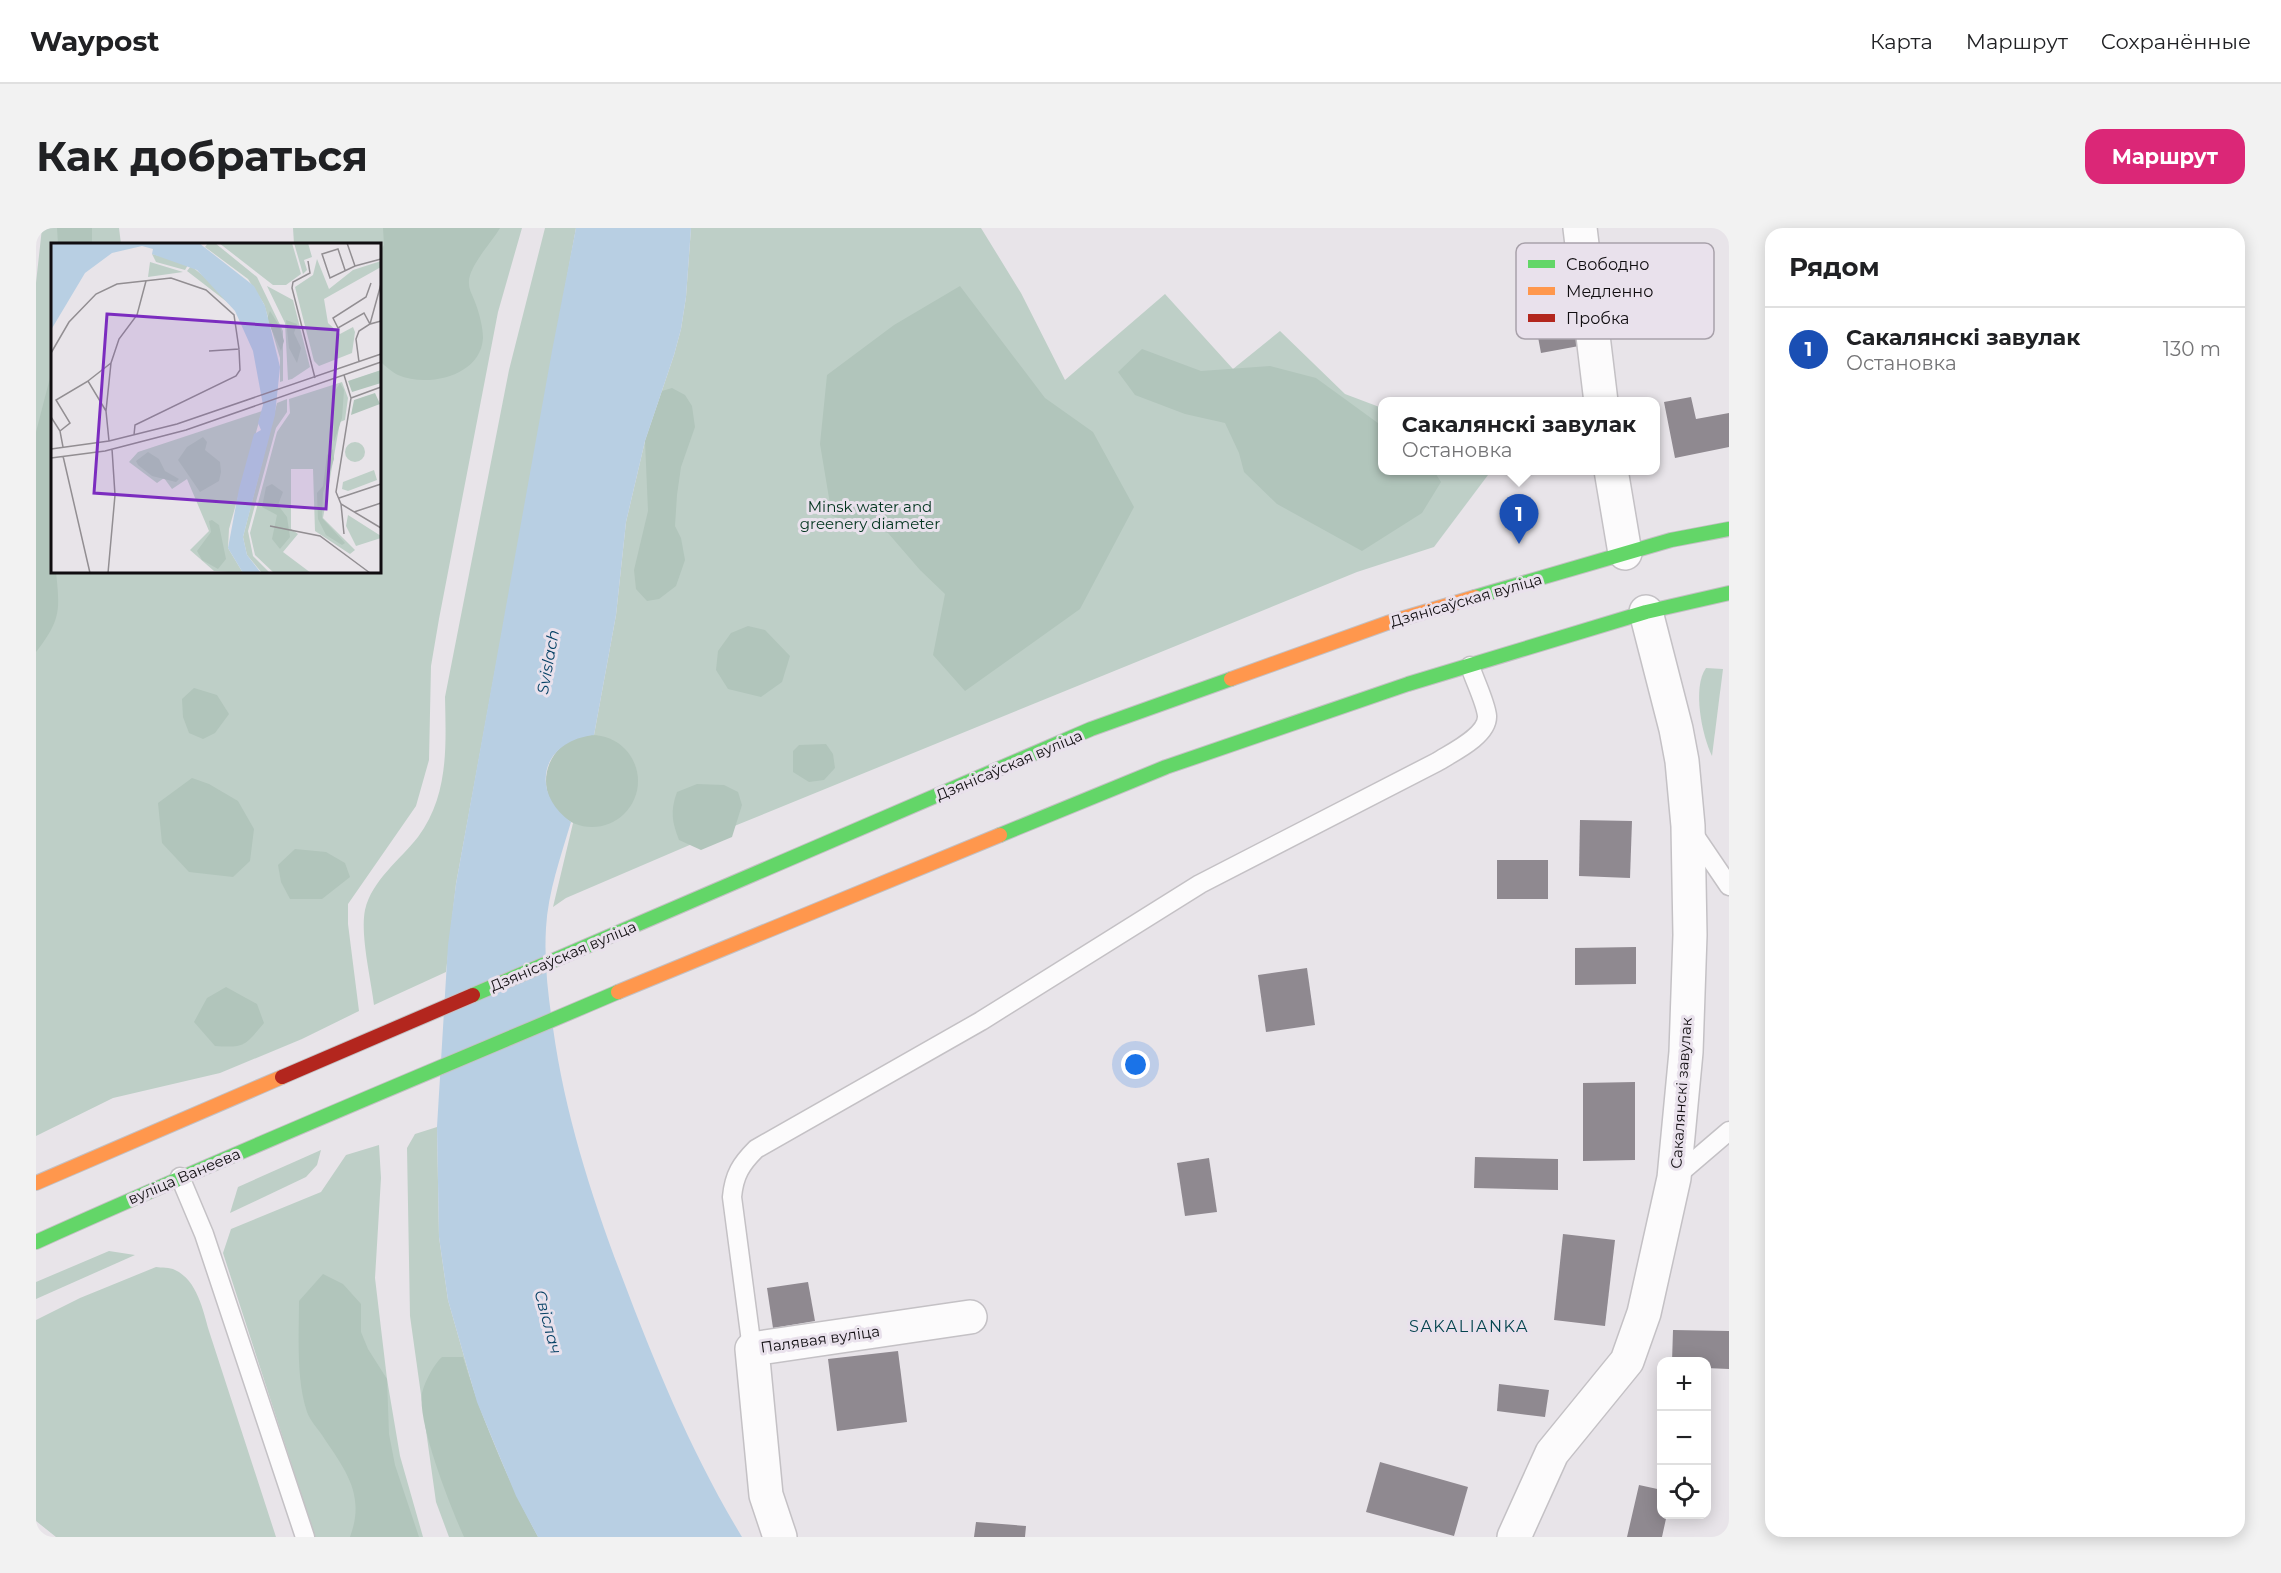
<!DOCTYPE html>
<html lang="ru">
<meta charset="utf-8">
<style>
:root{--surface:#fff;--page:#f2f2f2;--text:#202124;--muted:#757577;--line:#e0e0e0;--accent:#db2777}
body{margin:0;font-family:Montserrat,sans-serif;background:var(--page);color:var(--text)}
.controls{position:absolute;right:18px;bottom:18px;display:grid;overflow:hidden;border-radius:12px;box-shadow:0 3px 15px #0003}
.controls button{width:54px;height:54px;display:grid;place-items:center;padding:0;border:0;border-bottom:2px solid var(--line);background:var(--surface);color:var(--text);font:30px sans-serif}
.you{position:absolute;left:1100px;top:837px;width:21px;height:21px;margin:-15px;border:4px solid #fff;border-radius:50%;background:#1a73e8;box-shadow:0 0 0 9px #1a73e833}
.badge{display:grid;place-items:center;width:39px;height:39px;border-radius:50%;background:var(--accent);color:#fff;font-size:20px;font-weight:700}
.pin{position:absolute;translate:-50% -50px;filter:drop-shadow(0 2px 3px #0008)}
.pin::after{content:'';position:absolute;top:32px;width:21px;height:18px;background:inherit;clip-path:polygon(0 0,100% 0,50% 100%)}
.popup{position:absolute;left:1342px;top:169px;width:282px;height:78px;box-sizing:border-box;display:grid;place-content:center;border-radius:12px;background:var(--surface);filter:drop-shadow(0 2px 4px #0005);font-size:20px;white-space:nowrap;color:var(--muted)}
.popup b{font-size:22px;color:var(--text)}
.popup::after{content:'';position:absolute;left:50%;top:100%;margin-left:-12px;border:12px solid transparent;border-top-color:var(--surface)}
.list{margin:0;padding:0;list-style:none}
h2{display:flex;justify-content:space-between;align-items:center;height:78px;margin:0;padding:0 24px;font-size:26px}
h2 small{font-size:20px;font-weight:400;color:var(--muted)}
.list li{display:grid;grid-template-columns:39px 1fr auto;gap:18px;align-items:center;box-sizing:border-box;height:84px;padding:0 24px;border-top:2px solid var(--line)}
.list b{display:block;font-size:22px;white-space:nowrap}
.list p{margin:0;font-size:20px;white-space:nowrap;color:var(--muted)}
.list em{font-size:20px;font-style:normal;color:var(--muted)}
.icon{flex:none;width:33px;height:33px;fill:none;stroke:currentColor;stroke-width:2;stroke-linecap:round;stroke-linejoin:round}
.map{position:relative;flex:none;width:1693px;height:1309px;overflow:hidden;border-radius:18px}
header{display:flex;align-items:center;gap:36px;box-sizing:border-box;height:84px;padding:0 30px;background:var(--surface);border-bottom:2px solid var(--line)}
header strong{font-size:28px}
nav{display:flex;gap:33px;margin-inline-start:auto;font-size:21px}
.intro{display:flex;align-items:center;justify-content:space-between;box-sizing:border-box;height:144px;padding:0 36px}
h1{margin:0;font-size:42px}
.button{padding:15px 27px;border-radius:18px;background:var(--accent);color:#fff;font-size:21px;font-weight:700}
main{display:flex;gap:36px;padding:0 36px}
aside{flex:1;background:var(--surface);border-radius:18px;box-shadow:0 3px 15px #0003}
.map>svg:first-child{display:block}
</style>
<header>
<strong>Waypost</strong>
<nav><a>Карта</a><a>Маршрут</a><a>Сохранённые</a></nav>
</header>
<div class="intro"><h1>Как добраться</h1><a class="button">Маршрут</a></div>
<main>
<div class="map">
<svg width="1693" height="1309" viewBox="0 0 1693 1309">
<rect width="100%" height="100%" fill="#e8e4e9"/>
<g fill="#becfc7">
<polygon points="6,0 83,0 85,16 16,16 16,344 344,344 344,16 258,16 257,0 486,0 462,84 403,391 395,438 393,532 380,578 312,676 312,696 323,783 266,811 184,845 77,870 0,908 0,55"/>
<path d="M509,0H540L420,656L410,744L338,777C335,751 324,707 329,682C336,652 364,632 382,609C413,567 410,518 409,469L473,142Z"/>
<polygon points="655,0 945,0 985,65 1029,152 1129,66 1197,141 1244,103 1309,166 1346,180 1346,242 1455,243 1398,319 1321,344 691,601 530,670 517,679 558,507 580,387 590,294 609,213 638,127 645,101 650,69"/>
<path d="M1670,440L1687,441L1676,528C1666,508 1656,459 1670,440Z"/>
<polygon points="401,899 403,1009 412,1072 441,1174 480,1268 502,1309 413,1309 400,1274 374,1088 371,920 379,906"/>
<polygon points="343,917 345,950 339,1050 351,1151 364,1228 387,1309 279,1309 187,1025 195,1001 285,964 310,927"/>
<polygon points="285,922 281,937 270,949 194,985 202,959"/>
<polygon points="73,1023 99,1027 0,1071 0,1054"/>
<path d="M120,1039C125,1040 134,1039 139,1042C161,1052 167,1082 173,1103L240,1309H20L0,1293V1092L44,1070Z"/>
</g>
<g fill="#b1c5bb">
<polygon points="21,0 56,0 56,16 22,16"/>
<path d="M347,0H464C456,14 431,40 433,56C433,62 437,68 439,74C443,84 447,99 447,110C445,148 392,160 362,147C356,144 349,138 344,133V24L348,17Z"/>
<polygon points="924,58 1009,170 1057,204 1098,279 1044,381 929,463 897,427 909,366 884,342 852,305 796,288 784,216 791,147 858,97"/>
<polygon points="1106,121 1165,143 1234,138 1280,150 1346,198 1346,242 1398,243 1405,254 1386,285 1326,323 1241,276 1208,244 1203,225 1189,195 1149,186 1099,167 1082,144"/>
<path d="M16,142V344H20C24,382 25,392 0,424V204Z"/>
<polygon points="636,160 649,167 656,178 659,199 645,239 641,267 639,298 645,310 649,332 640,358 623,371 611,373 600,361 598,342 612,283 609,213 626,163"/>
<polygon points="712,398 729,402 754,428 746,454 725,469 692,461 680,442 682,423 695,405"/>
<polygon points="158,460 181,467 193,486 179,505 167,511 153,505 147,489 146,471"/>
<circle cx="556" cy="553" r="46"/>
<polygon points="790,516 797,526 799,540 788,552 773,554 757,544 757,523 763,517"/>
<polygon points="156,550 173,556 202,573 218,601 214,633 197,649 153,644 126,615 122,575"/>
<path d="M661,556L688,557L702,564L706,577L696,609L665,622L643,612C636,594 634,583 641,564Z"/>
<polygon points="259,621 290,624 309,635 314,649 286,671 254,671 245,654 242,637"/>
<path d="M190,759L221,776L228,795C209,817 210,820 179,818L158,794L171,770Z"/>
<path d="M287,1046L307,1056L325,1076V1104L332,1121L351,1151L353,1206L359,1237L383,1309H314C330,1266 309,1242 286,1207C281,1200 274,1192 271,1184C260,1151 263,1108 263,1073Z"/>
<path d="M406,1129H427C446,1192 471,1251 502,1309H428C415,1280 381,1195 386,1165C389,1153 398,1136 406,1129Z"/>
</g>
<path fill="#b8cfe3" d="M540,0H655L650,69L645,101L638,127L609,213L590,294L580,387L558,507C505,513 493,564 535,594C525,628 512,664 510,700C508,734 512,766 517,800C529,886 555,967 586,1049C620,1139 656,1226 706,1309H502L480,1268L441,1174L412,1072L403,1009L401,899L412,717L420,656L516,123Z"/>
<g fill="#8f8990">
<polygon points="1531,20 1536,59 1508,62 1503,24"/>
<polygon points="1533,65 1543,118 1505,125 1495,72"/>
<polygon points="1655,169 1660,191 1693,185 1693,219 1639,230 1628,174"/>
<polygon points="1544,592 1596,593 1594,650 1543,648"/>
<rect x="1461" y="632" width="51" height="39"/>
<polygon points="1600,719 1600,756 1539,757 1539,720"/>
<polygon points="1271,740 1279,797 1230,804 1222,747"/>
<polygon points="1599,854 1599,932 1547,933 1547,855"/>
<polygon points="1439,929 1522,931 1522,962 1438,960"/>
<polygon points="1173,930 1181,984 1149,988 1141,935"/>
<polygon points="1527,1006 1579,1012 1569,1098 1518,1092"/>
<polygon points="772,1054 779,1093 737,1100 731,1060"/>
<polygon points="1637,1102 1693,1103 1693,1141 1670,1140 1670,1134 1636,1134"/>
<polygon points="862,1123 871,1194 801,1203 792,1131"/>
<polygon points="1463,1156 1513,1162 1509,1189 1461,1183"/>
<polygon points="1344,1234 1432,1259 1418,1308 1330,1284"/>
<polygon points="1603,1257 1626,1262 1626,1286 1631,1286 1626,1309 1591,1309"/>
<polygon points="940,1294 990,1298 989,1309 938,1309"/>
</g>
<g fill="none" stroke-linecap="round" stroke-linejoin="round">
<g stroke="#c4c1c5" stroke-width="21">
<g id="lane">
<polyline points="1655,602 1693,658"/>
<polyline points="144,949 168,1006 269,1309"/>
<polyline points="1638,950 1693,903"/>
<path d="M716,1121L696,969C698,947 705,936 720,921L945,793L1164,656L1401,534C1415,525 1452,508 1451,488C1450,475 1438,451 1434,438"/>
</g>
</g>
<g stroke="#c4c1c5" stroke-width="36">
<g id="street">
<polyline points="1544,0 1565,174"/>
<polyline points="1575,242 1589,325"/>
<polyline points="744,1309 730,1267 716,1121 934,1089"/>
<polyline points="1478,1309 1516,1225 1591,1133 1608,1085 1638,950 1650,824 1654,707 1652,598 1646,533 1640,501 1610,384"/>
</g>
</g>
<g stroke="#c3c0c3" stroke-width="16">
<g id="fast">
<polyline points="1439,369 1635,312 1693,301"/>
<polyline points="964,607 1130,539 1372,456 1610,384 1693,365"/>
<polyline points="437,767 1055,501 1195,451"/>
<path d="M0,1014C192,927 388,847 582,764"/>
</g>
</g>
<g stroke="#c3c0c3" stroke-width="16">
<g id="slow">
<polyline points="1195,451 1351,395 1439,369"/>
<polyline points="582,764 964,607"/>
<polyline points="0,955 246,849"/>
</g>
</g>
<g stroke="#c3c0c3" stroke-width="16">
<polyline id="jam" points="246,849 437,767"/>
</g>
<use href="#lane" stroke="#fcfbfc" stroke-width="18"/>
<use href="#street" stroke="#fcfbfc" stroke-width="33"/>
<use href="#fast" stroke="#63d668" stroke-width="14"/>
<use href="#slow" stroke="#ff974d" stroke-width="14"/>
<use href="#jam" stroke="#b3261e" stroke-width="14"/>
</g>
<g text-anchor="middle" dominant-baseline="central" stroke-width="6" stroke-linejoin="round" paint-order="stroke">
<g font-size="15" fill="#00331d" stroke="#e9e1ec">
<text x="834" y="278">Minsk water and<tspan x="834" dy="17">greenery diameter</tspan></text>
</g>
<g font-size="15" fill="#100d10" stroke="#e9e1ec">
<text transform="translate(1430 372) rotate(-16)">Дзянісаўская вуліца</text>
<text transform="translate(973 537) rotate(-23)">Дзянісаўская вуліца</text>
<text transform="translate(527 728) rotate(-23)">Дзянісаўская вуліца</text>
<text transform="translate(1645 865) rotate(-86)">Сакалянскі завулак</text>
<text transform="translate(148 948) rotate(-23)">вуліца Ванеева</text>
<text transform="translate(784 1111) rotate(-8)">Палявая вуліца</text>
</g>
<g font-size="16" font-style="italic" fill="#074266" stroke="#e9e1ec">
<text transform="translate(512 434) rotate(-80)">Svislach</text>
<text transform="translate(512 1094) rotate(75)">Свіслач</text>
</g>
<g font-size="16" letter-spacing="1.5" fill="#04444e" stroke="#e9e1ec">
<text x="1433" y="1098">SAKALIANKA</text>
</g>
</g>
<g transform="translate(15 15)">
<rect width="330" height="330" fill="#e8e4e9"/>
<path d="M157,0H164L206,34L232,88V138L229,139V115L213,61L197,36L154,4ZM168,0H241L250,31L235,42H222ZM243,0H257L261,14L253,17L256,27L252,31ZM101,11L116,15L137,22L134,27L105,19ZM266,16L278,46L302,27L330,18V24L273,56L277,80L289,91L302,84L304,89L301,110L268,123L263,118L244,44L262,32ZM99,19L132,29L97,34ZM140,23L166,44L180,62L136,28ZM216,43L242,57L259,124L241,136L237,137L234,80ZM291,139L297,155L294,177L289,179L272,275L304,307L299,311L264,288L262,226H240V286L247,291L232,309L260,330H223L204,312L199,290L226,189L239,170L238,156ZM236,156V169L225,185L197,288L202,313L219,330H211L196,312L192,294L226,160ZM211,168L178,286L177,305L192,330L163,328L139,307L158,288L136,236L121,246L113,235L106,240L78,219L87,209ZM294 209a10 10 0 1 1 20 0a10 10 0 1 1-20 0ZM323,227L326,237L297,248L291,246L292,239ZM297,272L330,293V295L305,303L295,283Z" fill="#becfc7"/>
<path d="M219,68L229,84L233,98L230,108L216,76ZM235,77L246,81L243,90L250,105L246,120L238,105ZM330,127V140L301,149L297,138ZM289,140L293,147L291,175L283,199L282,151ZM324,150L329,161L300,172L303,157ZM152,194L156,199L154,207L169,219L170,229L168,238L149,249L127,217L136,204ZM282,206L283,216L272,250L271,275L294,300L291,302L275,292L267,276L266,250L272,243L276,212ZM97,209L108,216L114,228L128,236L125,239L101,233L87,222L85,218ZM221,241L232,249L227,262L236,274L239,294L229,306L221,296L226,272L211,264L215,244ZM161,277L168,282L175,316L167,326L151,317L146,308L160,289L158,278Z" fill="#b1c5bb"/>
<path d="M0,0H148L203,43L214,63L229,124L224,172L192,294L196,312L210,330H192L177,305L188,246L203,191L210,187L207,180L212,162L202,108L184,68L146,27L101,11L102,6L91,3L61,10L34,30L0,87Z" fill="#b8cfe3"/>
<path fill="none" stroke="#928e92" stroke-width="1.5" d="M296,0L304,23M257,18L259,30L242,39L241,45L264,135M294,27L287,6L271,11L279,35L304,23L330,16M320,40L315,54L282,75L287,85L313,70L319,81L330,78M0,110L18,79L45,51L66,41L120,35L155,47L183,72L188,106L158,108M308,119L305,96L308,88L319,81L330,41M293,132L300,155L285,249L290,261L330,285M37,138L60,120M300,155L330,144M0,174L9,188L12,204M9,188L19,180L5,157L37,138L55,168M83,192L84,182L185,133L189,127L188,106M58,198L55,168L60,120L68,96L86,72L95,38M0,206L58,198L126,181L330,111M12,213L39,330M0,215L54,208L135,187L330,119M288,255L330,241M290,261L293,291M303,269L330,260M219,283L269,293L319,330M57,330L64,252L61,206"/>
<path fill="#7b2cbf" fill-opacity="0.15" stroke="#7b2cbf" stroke-width="3" d="M56,71L287,87L275,266L43,250Z"/>
<rect width="330" height="330" fill="none" stroke="#100d10" stroke-width="3"/>
</g>
<rect x="1480" y="15" width="198" height="96" rx="9" fill="#e9e1ec" stroke="#a8a1aa" stroke-width="1.5"/>
<rect x="1492" y="32" width="27" height="8" fill="#63d668"/>
<rect x="1492" y="59" width="27" height="8" fill="#ff974d"/>
<rect x="1492" y="86" width="27" height="8" fill="#b3261e"/>
<g font-size="16" fill="#100d10">
<text x="1530" y="42">Свободно</text>
<text x="1530" y="69">Медленно</text>
<text x="1530" y="96">Пробка</text>
</g>
</svg>
<div class="controls">
<button>+</button>
<button>−</button>
<button><svg class="icon" aria-label="locate" viewBox="0 0 24 24"><circle cx="12" cy="12" r="6"/><path d="M12 2v4M12 18v4M2 12h4M18 12h4"/></svg></button>
</div>
<div class="you"></div>
<div class="pin badge" style="left:1483px;top:316px;background:#1a4fb4">1</div>
<div class="popup"><b>Сакалянскі завулак</b>Остановка</div>
</div>
<aside>
<h2>Рядом<small></small></h2>
<ul class="list">
<li><span class="badge" style="background:#1a4fb4">1</span><div><b>Сакалянскі завулак</b><p>Остановка</p></div><em>130 m</em></li>
</ul>
</aside>
</main>
